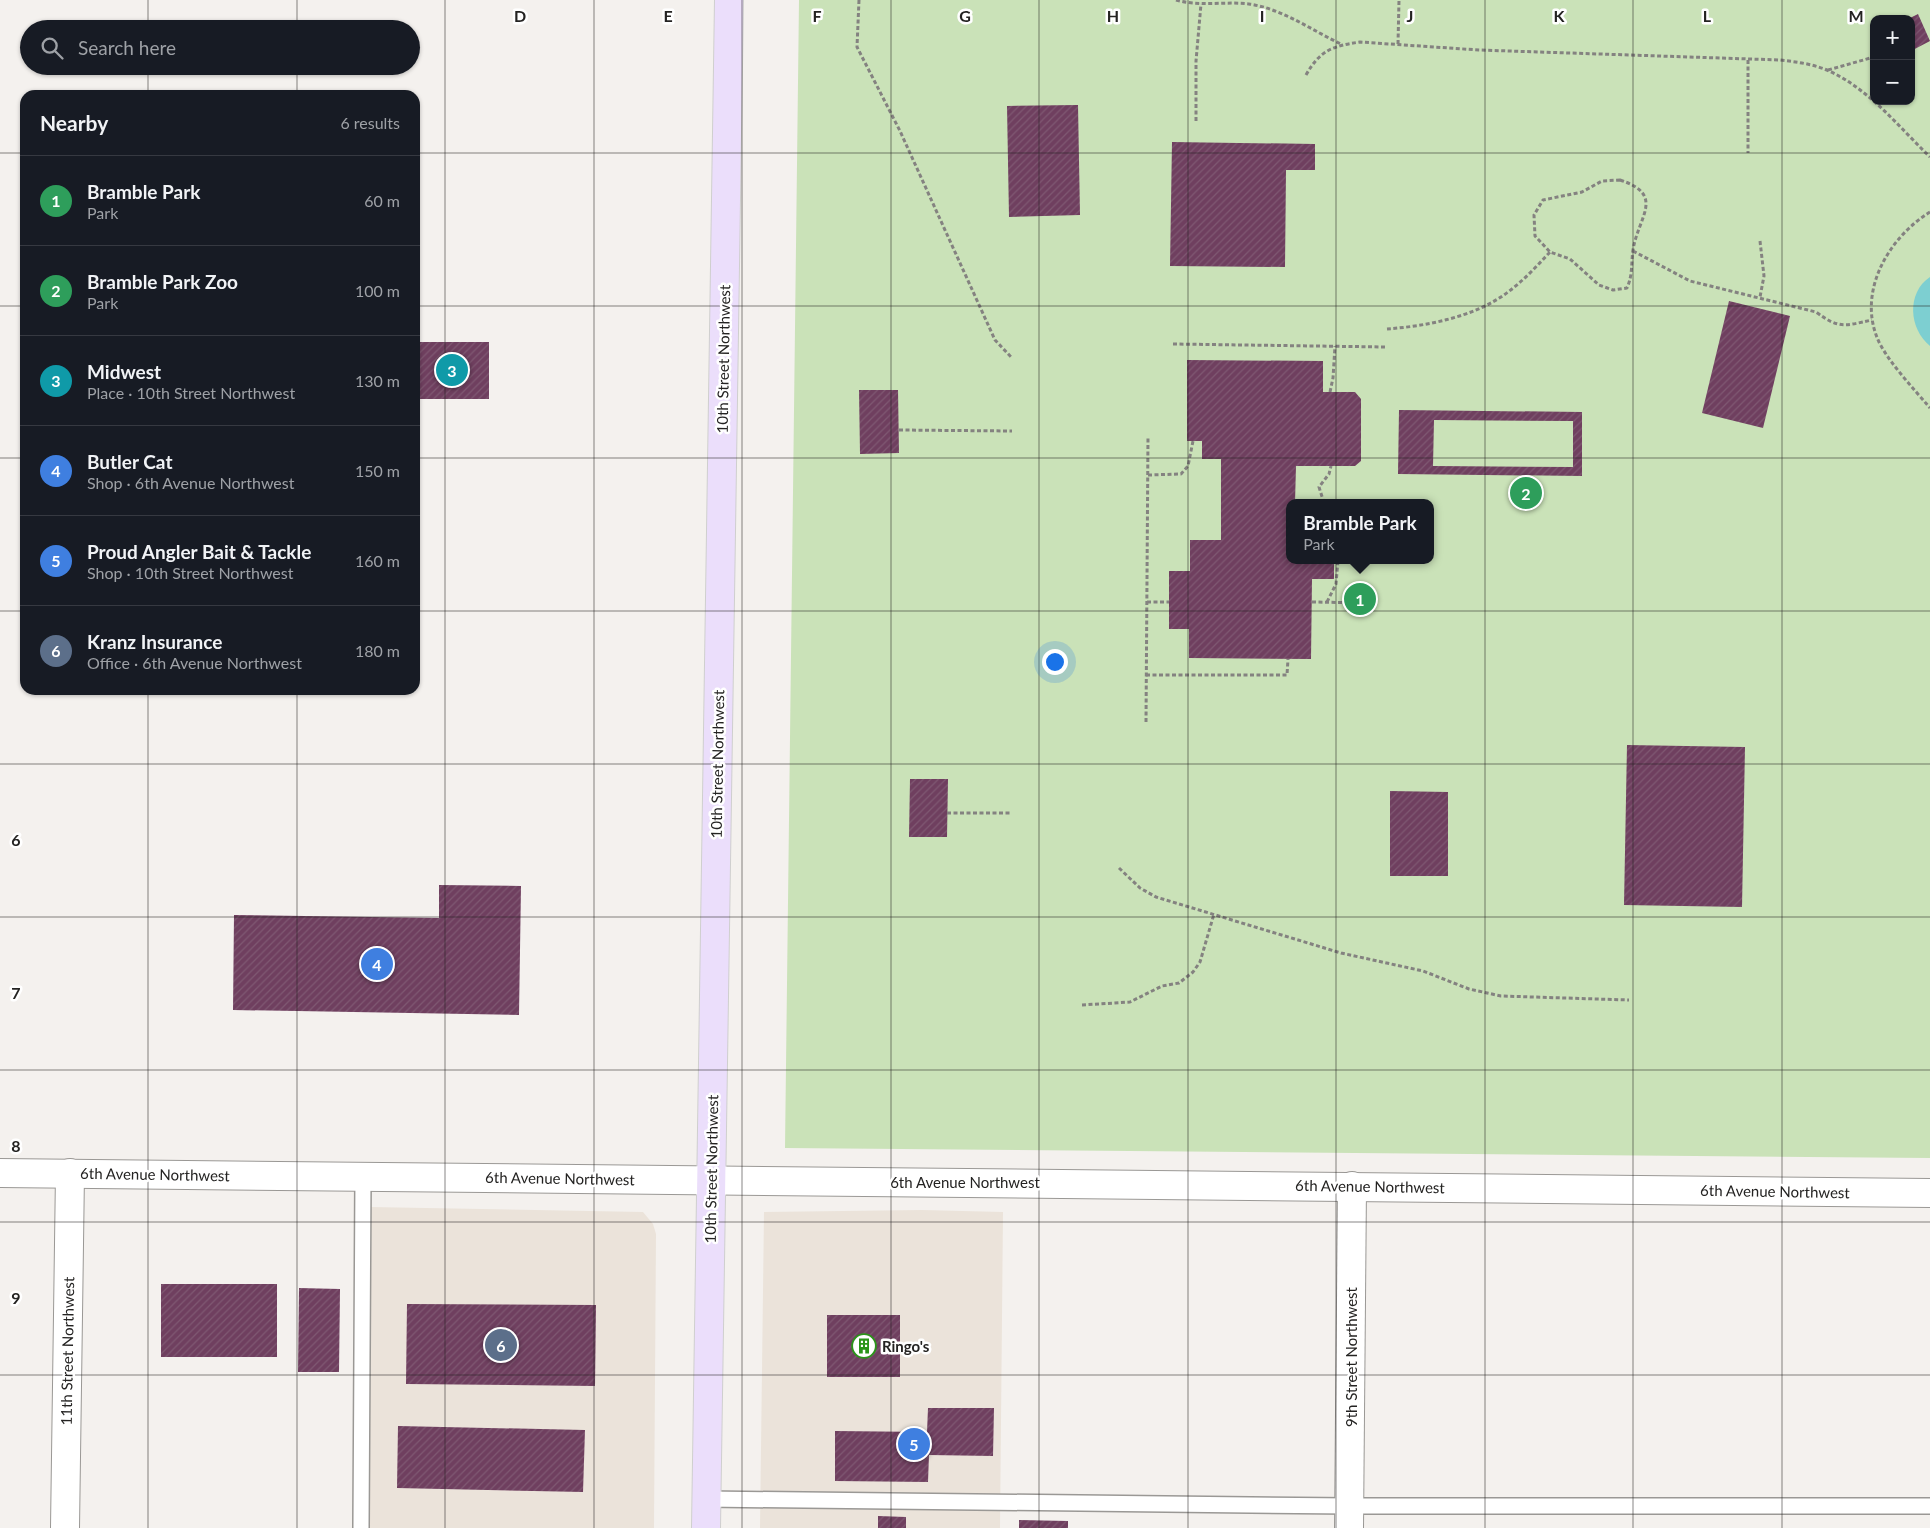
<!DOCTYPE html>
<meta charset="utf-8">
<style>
:root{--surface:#171b24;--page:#242831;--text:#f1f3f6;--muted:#9ea1a6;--line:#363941;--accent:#0f766e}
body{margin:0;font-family:Lato,sans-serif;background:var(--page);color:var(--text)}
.controls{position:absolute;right:15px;top:15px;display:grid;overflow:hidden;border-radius:10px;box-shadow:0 1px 4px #0004}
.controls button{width:45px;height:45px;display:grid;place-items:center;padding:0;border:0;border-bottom:1px solid var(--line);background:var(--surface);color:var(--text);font:25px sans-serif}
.you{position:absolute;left:1054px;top:661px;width:18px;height:18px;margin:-12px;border:4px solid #fff;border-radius:50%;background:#1a73e8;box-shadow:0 0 0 8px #1a73e833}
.badge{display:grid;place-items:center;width:32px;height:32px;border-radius:50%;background:var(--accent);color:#fff;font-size:16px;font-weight:700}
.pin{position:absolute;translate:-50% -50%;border:2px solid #fff;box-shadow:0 1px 5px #0006}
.popup{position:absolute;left:1286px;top:499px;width:148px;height:65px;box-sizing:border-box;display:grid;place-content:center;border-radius:10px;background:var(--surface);filter:drop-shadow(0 1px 4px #0005);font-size:16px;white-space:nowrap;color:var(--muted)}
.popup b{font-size:19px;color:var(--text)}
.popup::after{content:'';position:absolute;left:50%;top:100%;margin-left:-10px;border:10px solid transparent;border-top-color:var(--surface)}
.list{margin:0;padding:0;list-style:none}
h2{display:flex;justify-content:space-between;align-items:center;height:65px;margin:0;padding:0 20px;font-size:21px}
h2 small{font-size:16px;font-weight:400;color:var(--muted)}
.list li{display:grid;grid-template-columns:32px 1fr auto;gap:15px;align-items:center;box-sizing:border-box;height:90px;padding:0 20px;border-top:1px solid var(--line)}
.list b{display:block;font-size:19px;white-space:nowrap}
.list p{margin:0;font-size:16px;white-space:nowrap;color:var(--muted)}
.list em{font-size:16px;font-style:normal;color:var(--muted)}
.icon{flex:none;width:28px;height:28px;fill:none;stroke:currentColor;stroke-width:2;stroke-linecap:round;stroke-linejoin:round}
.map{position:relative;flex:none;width:1930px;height:1528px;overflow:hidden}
.search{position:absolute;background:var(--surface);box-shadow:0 1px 4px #0004;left:20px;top:20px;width:400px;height:55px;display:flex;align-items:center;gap:12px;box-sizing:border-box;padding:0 18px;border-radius:28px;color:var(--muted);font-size:19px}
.panel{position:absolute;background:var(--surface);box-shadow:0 1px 4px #0004;left:20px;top:90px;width:400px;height:605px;border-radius:15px}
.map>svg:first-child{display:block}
</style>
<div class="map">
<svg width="1930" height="1528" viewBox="0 0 1930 1528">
<defs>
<pattern id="building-hatch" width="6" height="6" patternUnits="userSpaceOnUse" patternTransform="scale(1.25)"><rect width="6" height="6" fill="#6f3f5f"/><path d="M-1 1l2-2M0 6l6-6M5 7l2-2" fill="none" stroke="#7f5872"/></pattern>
</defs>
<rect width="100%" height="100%" fill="#f4f1ee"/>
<g fill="#ebe3da">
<polygon points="370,1207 643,1212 653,1224 656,1234 654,1528 364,1528"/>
<polygon points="922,1210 1003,1212 1000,1528 760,1528 764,1212"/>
</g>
<path fill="#cae2b8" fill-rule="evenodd" d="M799,0H1930V1158L785,1148ZM1874,19H1911V101H1874ZM1290,503H1430V560H1290Z"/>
<path fill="#7dcfd1" d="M1930,277V346C1909,329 1906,293 1930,277Z"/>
<g fill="url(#building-hatch)" fill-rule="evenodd">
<polygon points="1918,14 1930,41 1911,51 1911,19 1908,19"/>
<polygon points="1078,105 1080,215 1009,217 1007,106"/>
<polygon points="1172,142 1315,144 1315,170 1286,170 1285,267 1170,266"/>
<polygon points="1729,301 1790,316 1763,428 1702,413"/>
<rect x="415" y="342" width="74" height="57"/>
<polygon points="1187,360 1323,361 1323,392 1355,392 1361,399 1361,461 1355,466 1296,466 1295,503 1290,503 1290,560 1334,560 1334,579 1312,579 1311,659 1189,658 1189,629 1169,629 1169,571 1190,571 1190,540 1221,540 1221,459 1202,459 1202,441 1187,441"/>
<polygon points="859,390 898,390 899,453 860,454"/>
<path d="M1399,410L1582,412V476L1398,474ZM1434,420L1573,421V467L1433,466Z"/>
<polygon points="1627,745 1745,747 1742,907 1624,905"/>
<polygon points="910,779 948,779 947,837 909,837"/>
<polygon points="1390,791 1448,792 1448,876 1390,876"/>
<polygon points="439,885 521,886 519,1015 233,1010 234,915 439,918"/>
<rect x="161" y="1284" width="116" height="73"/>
<polygon points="299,1288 340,1289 339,1372 298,1372"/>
<polygon points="407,1304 596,1305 595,1386 406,1384"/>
<rect x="827" y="1315" width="73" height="62"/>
<polygon points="928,1408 994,1408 993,1456 929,1455 928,1482 835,1481 835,1431 927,1432"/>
<polygon points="398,1426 585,1430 583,1492 397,1488"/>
<polygon points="878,1516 906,1517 906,1528 878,1528"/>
<polygon points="1019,1520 1068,1521 1068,1528 1019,1528"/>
</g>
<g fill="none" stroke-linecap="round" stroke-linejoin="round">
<g stroke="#9a9895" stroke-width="18">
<g id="lane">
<polyline points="706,1499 1350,1506 1930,1506"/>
<polyline points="361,1528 363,1176"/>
</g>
</g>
<g stroke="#9a9895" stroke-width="30">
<g id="street">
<polyline points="0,1173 1930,1193"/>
<polyline points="65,1528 70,1173"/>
<polyline points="1349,1528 1352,1186"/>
</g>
</g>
<g stroke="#cfcfce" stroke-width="30">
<polyline id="primary" points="706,1528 729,0"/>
</g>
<g stroke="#848280" stroke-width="3" stroke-dasharray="4 2.5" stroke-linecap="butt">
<polyline points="859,0 857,47 900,131 995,340 1012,358"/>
<path d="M1176,0C1200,7 1225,1 1249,4C1283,9 1311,30 1341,44"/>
<polyline points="1398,44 1399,0"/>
<polyline points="1748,60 1748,153"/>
<polyline points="1828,70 1874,57"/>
<path d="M1306,75C1320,50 1333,46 1360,42L1479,50L1780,60C1797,62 1814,64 1829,71C1869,89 1899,127 1930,157"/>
<polyline points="1196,121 1196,61 1201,4"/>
<path d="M1620,180C1666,195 1638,217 1633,250C1631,264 1633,274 1627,288L1613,290L1599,285L1570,259L1550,252L1535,236L1534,215L1543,200L1582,192L1602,181Z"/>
<path d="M1930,212C1888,238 1856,293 1879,342C1890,364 1914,389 1930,408"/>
<polyline points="1760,241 1764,276 1760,297"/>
<path d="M1633,251L1690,281L1816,312C1839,329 1844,326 1872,320"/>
<path d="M1387,329C1427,326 1475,317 1508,292C1523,281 1537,266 1550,252"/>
<polyline points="1173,344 1386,347"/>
<polyline points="1330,392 1333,378 1335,346"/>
<polyline points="899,430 1012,431"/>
<polyline points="1148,475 1181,474 1188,466 1193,441"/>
<polyline points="1324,503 1319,487 1329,474 1331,466"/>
<polyline points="1147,602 1169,602"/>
<polyline points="1312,602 1371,603"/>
<polyline points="1327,602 1336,584 1338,560"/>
<polyline points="1146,675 1287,675 1288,659"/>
<polyline points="1146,722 1148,436"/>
<polyline points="947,813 1011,813"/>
<polyline points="1119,868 1140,888 1156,897 1341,953 1423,971 1469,989 1501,996 1629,1000"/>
<polyline points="1082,1005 1130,1002 1162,986 1179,983 1193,972 1200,962 1214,914"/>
</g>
<use href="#lane" stroke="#fff" stroke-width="15"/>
<use href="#street" stroke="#fff" stroke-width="28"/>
<use href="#primary" stroke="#ebdefb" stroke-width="28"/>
</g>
<path fill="none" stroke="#242322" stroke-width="1" stroke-opacity="0.55" d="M148,0V29M297,0V29M445,0V1528M594,0V1528M742,0V1528M891,0V1528M1039,0V1528M1188,0V1528M1336,0V1528M1485,0V1528M1633,0V1528M1782,0V1528M148,66V95M297,66V95M0,153H25M415,153H1930M0,306H25M415,306H1930M0,458H25M415,458H1930M0,611H25M415,611H1930M148,690V1528M297,690V1528M0,764H1930M0,917H1930M0,1070H1930M0,1222H1930M0,1375H1930"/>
<defs>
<g id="building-ring" transform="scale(1.25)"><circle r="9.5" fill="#fff" stroke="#2b941a" stroke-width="1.5"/><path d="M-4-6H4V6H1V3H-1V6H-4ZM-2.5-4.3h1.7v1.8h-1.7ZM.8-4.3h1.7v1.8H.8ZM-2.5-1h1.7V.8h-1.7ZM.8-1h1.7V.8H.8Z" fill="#2b941a"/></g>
</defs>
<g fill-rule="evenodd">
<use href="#building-ring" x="864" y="1346"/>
</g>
<g text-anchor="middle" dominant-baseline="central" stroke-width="5" stroke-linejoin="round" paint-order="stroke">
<g font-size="15" fill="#242322" stroke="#fff">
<text transform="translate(723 359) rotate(-89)">10th Street Northwest</text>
<text transform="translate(717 764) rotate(-89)">10th Street Northwest</text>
<text transform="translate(711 1169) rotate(-89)">10th Street Northwest</text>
<text transform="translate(155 1174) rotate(1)">6th Avenue Northwest</text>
<text transform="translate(560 1178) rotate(1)">6th Avenue Northwest</text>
<text x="965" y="1182">6th Avenue Northwest</text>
<text transform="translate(1370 1186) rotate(1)">6th Avenue Northwest</text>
<text transform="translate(1775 1191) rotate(1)">6th Avenue Northwest</text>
<text transform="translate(67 1351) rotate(-89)">11th Street Northwest</text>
<text transform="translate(1351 1357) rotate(-90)">9th Street Northwest</text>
</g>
<g font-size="15" font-weight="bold" fill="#242322" stroke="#fff" text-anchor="start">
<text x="882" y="1346">Ringo's</text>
</g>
</g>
<g font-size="16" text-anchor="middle" font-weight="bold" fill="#242322" stroke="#fff" stroke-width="5" stroke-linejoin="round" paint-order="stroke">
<text x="520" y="22">D</text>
<text x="668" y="22">E</text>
<text x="817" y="22">F</text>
<text x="965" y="22">G</text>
<text x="1113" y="22">H</text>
<text x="1262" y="22">I</text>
<text x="1410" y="22">J</text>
<text x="1559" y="22">K</text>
<text x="1707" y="22">L</text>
<text x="1856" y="22">M</text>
<text x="16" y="846">6</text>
<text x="16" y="999">7</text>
<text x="16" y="1152">8</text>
<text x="16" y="1304">9</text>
</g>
</svg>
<div class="controls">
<button>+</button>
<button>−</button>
</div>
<div class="you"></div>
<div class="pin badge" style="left:1360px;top:599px;background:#2e9e5b">1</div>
<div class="popup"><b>Bramble Park</b>Park</div>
<div class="pin badge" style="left:1526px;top:493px;background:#2e9e5b">2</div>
<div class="pin badge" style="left:452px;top:370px;background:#0f9aa8">3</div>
<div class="pin badge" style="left:377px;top:964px;background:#3f7fe0">4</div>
<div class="pin badge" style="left:914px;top:1444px;background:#3f7fe0">5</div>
<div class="pin badge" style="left:501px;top:1345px;background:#5c6f8a">6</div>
<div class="search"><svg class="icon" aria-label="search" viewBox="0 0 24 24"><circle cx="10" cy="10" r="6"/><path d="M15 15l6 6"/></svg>Search here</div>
<section class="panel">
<h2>Nearby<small>6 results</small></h2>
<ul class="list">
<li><span class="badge" style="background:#2e9e5b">1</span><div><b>Bramble Park</b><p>Park</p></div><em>60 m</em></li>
<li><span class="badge" style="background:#2e9e5b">2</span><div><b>Bramble Park Zoo</b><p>Park</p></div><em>100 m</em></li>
<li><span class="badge" style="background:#0f9aa8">3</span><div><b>Midwest</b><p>Place · 10th Street Northwest</p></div><em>130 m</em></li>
<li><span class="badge" style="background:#3f7fe0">4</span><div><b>Butler Cat</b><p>Shop · 6th Avenue Northwest</p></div><em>150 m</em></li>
<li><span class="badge" style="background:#3f7fe0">5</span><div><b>Proud Angler Bait &amp; Tackle</b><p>Shop · 10th Street Northwest</p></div><em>160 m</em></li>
<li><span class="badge" style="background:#5c6f8a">6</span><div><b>Kranz Insurance</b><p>Office · 6th Avenue Northwest</p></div><em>180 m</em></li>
</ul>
</section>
</div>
